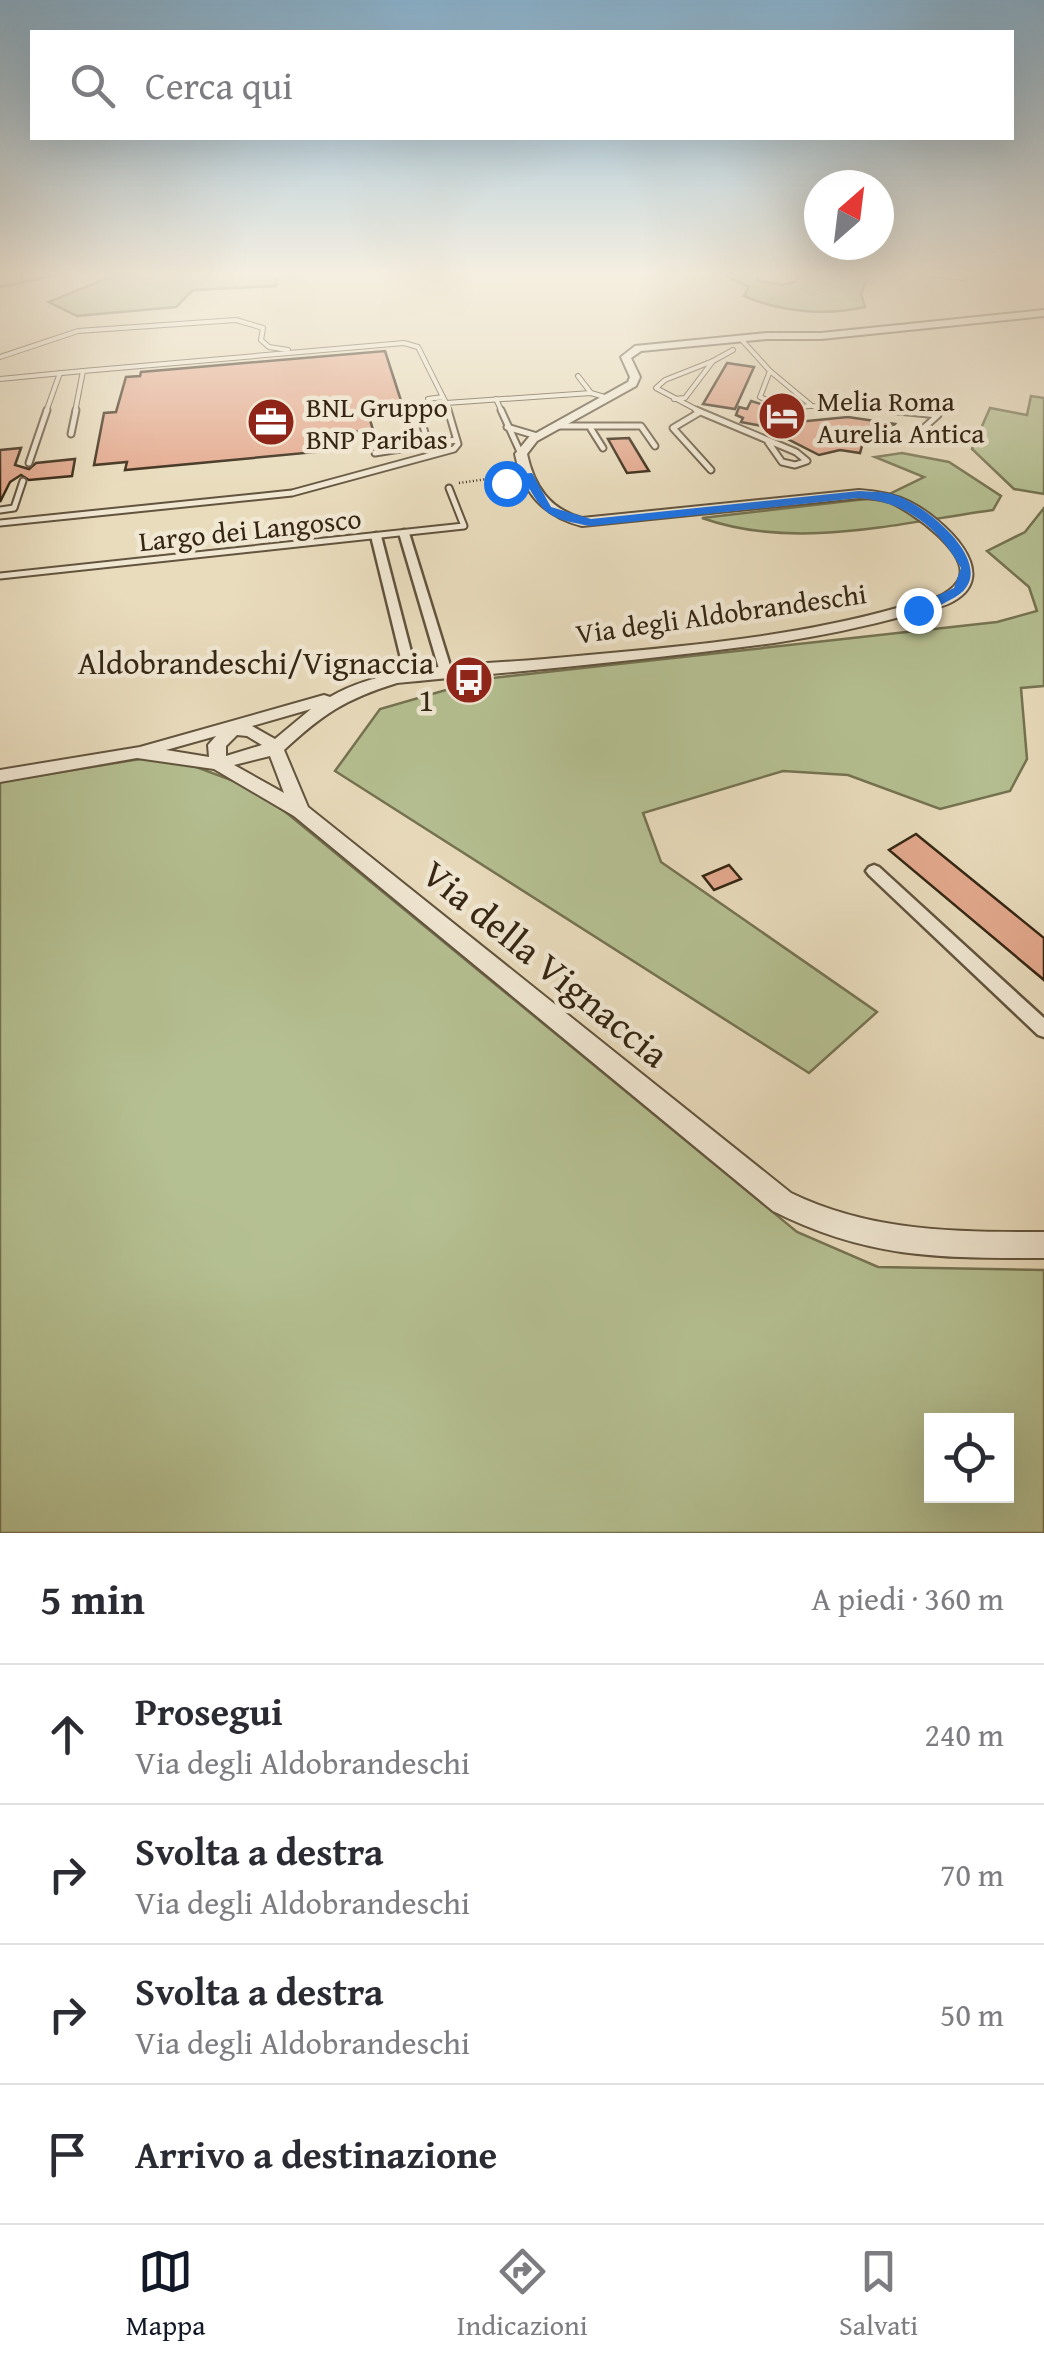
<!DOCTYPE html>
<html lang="it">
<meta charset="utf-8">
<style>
:root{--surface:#fff;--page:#f7f7f7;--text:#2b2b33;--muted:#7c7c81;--line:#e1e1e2;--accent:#111827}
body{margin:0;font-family:"Gentium Book Plus",serif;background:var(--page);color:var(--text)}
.controls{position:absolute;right:30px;bottom:30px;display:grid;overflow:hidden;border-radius:0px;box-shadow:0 10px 40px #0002}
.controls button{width:90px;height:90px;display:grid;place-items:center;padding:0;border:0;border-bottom:2px solid var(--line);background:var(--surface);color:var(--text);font:50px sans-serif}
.compass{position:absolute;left:804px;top:170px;width:90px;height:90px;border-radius:50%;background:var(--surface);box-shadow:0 10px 40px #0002;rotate:28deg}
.stop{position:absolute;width:30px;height:30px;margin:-22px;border:8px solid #1a73e8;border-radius:50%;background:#fff}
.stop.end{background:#1a73e8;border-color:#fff;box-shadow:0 2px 10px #0008}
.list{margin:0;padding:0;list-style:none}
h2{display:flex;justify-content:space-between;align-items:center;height:130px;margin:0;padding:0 40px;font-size:42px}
h2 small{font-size:32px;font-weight:400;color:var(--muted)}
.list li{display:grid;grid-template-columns:65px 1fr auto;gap:30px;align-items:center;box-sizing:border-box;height:140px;padding:0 40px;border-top:2px solid var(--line)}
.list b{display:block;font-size:38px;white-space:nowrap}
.list p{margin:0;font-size:32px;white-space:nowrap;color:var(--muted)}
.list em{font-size:32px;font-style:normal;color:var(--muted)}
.icon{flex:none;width:55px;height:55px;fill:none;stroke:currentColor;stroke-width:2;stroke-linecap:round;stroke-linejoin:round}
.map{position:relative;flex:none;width:1044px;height:1533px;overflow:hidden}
.search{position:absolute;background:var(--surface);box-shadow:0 10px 40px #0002;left:30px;right:30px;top:30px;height:110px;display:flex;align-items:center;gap:25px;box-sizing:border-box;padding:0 35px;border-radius:0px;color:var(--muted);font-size:38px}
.sheet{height:690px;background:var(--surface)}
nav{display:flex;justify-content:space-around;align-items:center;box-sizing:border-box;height:140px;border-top:2px solid var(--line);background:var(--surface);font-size:28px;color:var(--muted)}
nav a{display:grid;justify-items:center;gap:5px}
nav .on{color:var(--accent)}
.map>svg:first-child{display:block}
</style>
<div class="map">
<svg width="1044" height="1533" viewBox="0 0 1044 1533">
<rect width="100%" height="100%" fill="#e9dcbd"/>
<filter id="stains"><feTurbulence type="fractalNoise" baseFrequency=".002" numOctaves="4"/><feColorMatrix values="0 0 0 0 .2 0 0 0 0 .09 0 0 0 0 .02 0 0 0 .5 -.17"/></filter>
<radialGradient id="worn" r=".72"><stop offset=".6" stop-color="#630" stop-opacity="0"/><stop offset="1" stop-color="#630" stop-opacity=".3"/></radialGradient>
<g fill="#b5c092" stroke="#757352" stroke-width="2.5" fill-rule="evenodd">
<polygon points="117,274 276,274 276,286 193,290 176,307 77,316 49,302"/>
<path d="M722,274H757V280L782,285L797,281V274H869L861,294L865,307C825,316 781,312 744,296L749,287Z"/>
<polygon points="1031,396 1044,398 1044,494 1014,489 972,449 990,408 1027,415"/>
<path d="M902,453L949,462L1001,496L993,510C898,523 795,551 702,518L883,497L924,477L875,457Z"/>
<polygon points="1044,508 1044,686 1021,688 1027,759 1010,791 940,809 848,775 783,771 643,813 661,862 877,1012 809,1073 335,771 380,709 484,679 997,622 1037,611 1029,587 987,551 1025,532"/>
<path d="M146,758L191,765L260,791L797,1232L878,1267L1044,1270V1533H0V782ZM932,1420H1006V1496H932Z"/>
</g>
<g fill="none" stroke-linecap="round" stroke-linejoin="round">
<polyline stroke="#727e77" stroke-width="2.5" points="0,287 62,274"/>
</g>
<g fill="#e4a98e" stroke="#352613" stroke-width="2.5">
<polygon points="385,351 404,410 368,413 373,430 314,436 316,452 125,470 127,462 94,465 104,413 116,412 126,377 140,376 141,372"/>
<polygon points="727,363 754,367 735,409 703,404"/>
<polygon points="751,401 767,406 765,410 775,416 797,422 848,417 895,424 884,439 865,435 860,453 840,450 819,455 762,426 741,422 743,418 736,415 739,407 747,409"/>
<polygon points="629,438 649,471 627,473 608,439"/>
<polygon points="21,448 15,465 29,469 36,463 75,459 72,476 29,480 21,475 10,482 0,502 0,450"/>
<polygon points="916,834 1044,938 1044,980 889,850"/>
<polygon points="729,865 741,879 714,890 703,876"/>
</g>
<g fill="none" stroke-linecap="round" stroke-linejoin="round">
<g stroke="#62543e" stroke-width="6">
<g id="service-far1">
<polyline points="925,274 963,278"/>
<polyline points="740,338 770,371 812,406 929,412"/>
<polyline points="0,357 78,331 236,320 263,328 261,340 269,347 288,350"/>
<polyline points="770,371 760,397 784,408 810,406"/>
<polyline points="578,376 591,393"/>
<polyline points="0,379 83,371"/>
<polyline points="496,399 502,412"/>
<polyline points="674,399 685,398 713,361 733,350"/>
<polyline points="446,403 449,412"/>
<polyline points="46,412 60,373"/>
<polyline points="75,412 83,371 404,343 418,347 446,403 591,393 608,398"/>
<polyline points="430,412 428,399 443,397"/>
<polyline points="701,412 656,388 665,380 713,361"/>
</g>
</g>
<g stroke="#62543e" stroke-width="9">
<g id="service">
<polyline points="501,410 521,454"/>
<polyline points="696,410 796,452 807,461 795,465 782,462 768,442"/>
<polyline points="888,410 938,415 916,435"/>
<polyline points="700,412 673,428 711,470"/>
<polyline points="555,426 641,426 655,446"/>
<polyline points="507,427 537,436"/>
<polyline points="591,429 603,448"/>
<polyline points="71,434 76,410"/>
<polyline points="427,439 422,423 430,410"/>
<polyline points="375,453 456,440"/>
<polyline points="29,463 47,410"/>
<polyline points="0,510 14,508 23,481"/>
<polyline points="0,523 292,493 454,449 458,444 448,410"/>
<polyline points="0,576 464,526 449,488"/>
</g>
</g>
<g stroke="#62543e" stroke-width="5">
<g id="minor">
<polygon points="404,530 409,533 452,672 450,675 446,676 440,672 399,533"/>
<polygon points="376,533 381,536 417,675 411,679 405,675 371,536"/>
<polygon points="874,865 879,867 1044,1018 1044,1037 1038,1035 869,875 866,871 869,867"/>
</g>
</g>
<g stroke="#62543e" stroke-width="4">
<path id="tertiary" d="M1044,310V316L821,339H766L641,351L631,358L640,377L636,386L537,441L527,454C534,486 549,509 582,518L859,490C877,491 894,494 910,502C942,518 1005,574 952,602C939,609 921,611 908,615C863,627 820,636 774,643C649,660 523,671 397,683C345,699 323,714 284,750L308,807L791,1193C871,1232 956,1232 1044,1232V1258C940,1258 868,1259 773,1211L294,816L214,769L137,758L0,782V770L140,747L324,695L330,697C387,663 479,665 545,659C663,648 783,640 897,608C917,603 946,600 958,581C974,555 910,510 889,502C879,499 869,498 859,498L582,526C543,516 523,493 515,454L529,437L628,382L630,377L621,357L635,346L766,333H821ZM311,709L275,739L252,726ZM237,735L247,736L262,745L226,756V746ZM216,736L208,745L209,757L166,750ZM270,756L284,793L234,765Z"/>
</g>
<polyline stroke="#352613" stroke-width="2.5" stroke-dasharray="1 2.5" stroke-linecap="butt" points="459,483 487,479 489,484 496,484 493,479 502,478 506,483 512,482 513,477"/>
<use href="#service-far1" stroke="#f1e8d4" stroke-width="4"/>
<use href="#service" stroke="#f1e8d4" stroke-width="5"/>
<use href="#minor" fill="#f1e8d4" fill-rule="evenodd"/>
<use href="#tertiary" fill="#f1e8d4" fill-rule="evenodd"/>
</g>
<linearGradient id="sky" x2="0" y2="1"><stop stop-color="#89b6d5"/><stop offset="0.56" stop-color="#f5efe1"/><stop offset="1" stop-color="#f5efe1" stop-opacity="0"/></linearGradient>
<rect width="1044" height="489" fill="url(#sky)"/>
<path fill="#1a73e8" d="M532,473L551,507L591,519L859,491C871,492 886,491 898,496C932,509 1007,573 950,600C938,606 926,614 913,613V607L954,588L961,568C938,526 905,502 859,498L591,526C550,519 544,516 524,479L512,486L500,483L506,475Z"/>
<defs>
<g id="hotel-disc" transform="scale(2.5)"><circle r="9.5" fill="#8f2418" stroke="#f1e8d4"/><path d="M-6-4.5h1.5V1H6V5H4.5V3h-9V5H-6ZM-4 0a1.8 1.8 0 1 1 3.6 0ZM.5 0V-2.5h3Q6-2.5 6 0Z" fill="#fff"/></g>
<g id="office-disc" transform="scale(2.5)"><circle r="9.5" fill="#8f2418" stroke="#f1e8d4"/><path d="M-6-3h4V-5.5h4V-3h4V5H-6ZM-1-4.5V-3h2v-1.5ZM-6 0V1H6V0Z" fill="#fff"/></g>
<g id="bus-disc" transform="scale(2.5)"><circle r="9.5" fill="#8f2418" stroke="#f1e8d4"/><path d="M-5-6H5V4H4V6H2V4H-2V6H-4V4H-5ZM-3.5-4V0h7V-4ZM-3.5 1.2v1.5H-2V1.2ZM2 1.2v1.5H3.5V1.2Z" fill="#fff"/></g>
</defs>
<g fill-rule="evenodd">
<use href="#hotel-disc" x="782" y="416"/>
<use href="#office-disc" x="271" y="422"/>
<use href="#bus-disc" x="469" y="680"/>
</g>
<g text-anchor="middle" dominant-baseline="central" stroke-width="9" stroke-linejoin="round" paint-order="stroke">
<g font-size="28" fill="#352613" stroke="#f1e8d4" text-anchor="start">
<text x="817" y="400">Melia Roma<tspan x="817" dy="32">Aurelia Antica</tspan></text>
<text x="306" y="406">BNL Gruppo<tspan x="306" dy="32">BNP Paribas</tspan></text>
</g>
<g font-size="28" fill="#352613" stroke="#f1e8d4">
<text transform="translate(250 529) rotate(-6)">Largo dei Langosco</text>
<text transform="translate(721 613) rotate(-8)">Via degli Aldobrandeschi</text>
</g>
<g font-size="32" fill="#352613" stroke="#f1e8d4" text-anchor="end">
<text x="434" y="662">Aldobrandeschi/Vignaccia<tspan x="434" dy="37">1</tspan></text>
</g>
<g font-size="38" fill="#352613" stroke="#f1e8d4">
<text transform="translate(546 963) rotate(39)">Via della Vignaccia</text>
</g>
</g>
<rect width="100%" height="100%" filter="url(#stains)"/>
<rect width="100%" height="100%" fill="url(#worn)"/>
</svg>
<div class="controls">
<button><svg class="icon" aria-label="locate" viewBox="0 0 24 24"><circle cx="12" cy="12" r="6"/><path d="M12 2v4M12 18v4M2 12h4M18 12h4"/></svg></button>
</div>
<svg class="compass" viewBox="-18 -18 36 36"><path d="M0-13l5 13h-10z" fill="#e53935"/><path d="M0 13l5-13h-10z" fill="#7c7c81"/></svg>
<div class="stop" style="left:506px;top:483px"></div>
<div class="stop end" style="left:918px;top:610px"></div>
<div class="search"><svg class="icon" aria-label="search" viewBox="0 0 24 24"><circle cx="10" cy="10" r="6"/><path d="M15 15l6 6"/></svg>Cerca qui</div>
</div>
<section class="sheet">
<h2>5 min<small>A piedi · 360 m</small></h2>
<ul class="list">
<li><svg class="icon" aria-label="ahead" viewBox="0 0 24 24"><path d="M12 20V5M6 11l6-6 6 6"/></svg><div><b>Prosegui</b><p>Via degli Aldobrandeschi</p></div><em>240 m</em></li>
<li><svg class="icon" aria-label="right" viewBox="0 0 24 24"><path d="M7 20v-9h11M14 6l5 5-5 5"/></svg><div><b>Svolta a destra</b><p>Via degli Aldobrandeschi</p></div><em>70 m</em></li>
<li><svg class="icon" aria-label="right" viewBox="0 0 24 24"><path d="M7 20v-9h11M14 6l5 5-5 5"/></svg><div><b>Svolta a destra</b><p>Via degli Aldobrandeschi</p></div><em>50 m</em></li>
<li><svg class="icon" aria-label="arrive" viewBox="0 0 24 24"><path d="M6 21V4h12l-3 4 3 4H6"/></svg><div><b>Arrivo a destinazione</b></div></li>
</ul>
</section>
<nav>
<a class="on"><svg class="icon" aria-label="map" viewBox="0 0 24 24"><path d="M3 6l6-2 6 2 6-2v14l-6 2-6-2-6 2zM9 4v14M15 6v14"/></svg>Mappa</a>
<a><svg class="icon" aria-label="directions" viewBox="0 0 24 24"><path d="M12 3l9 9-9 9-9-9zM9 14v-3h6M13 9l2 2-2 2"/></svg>Indicazioni</a>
<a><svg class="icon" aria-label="saved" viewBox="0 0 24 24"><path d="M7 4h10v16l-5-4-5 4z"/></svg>Salvati</a>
</nav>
